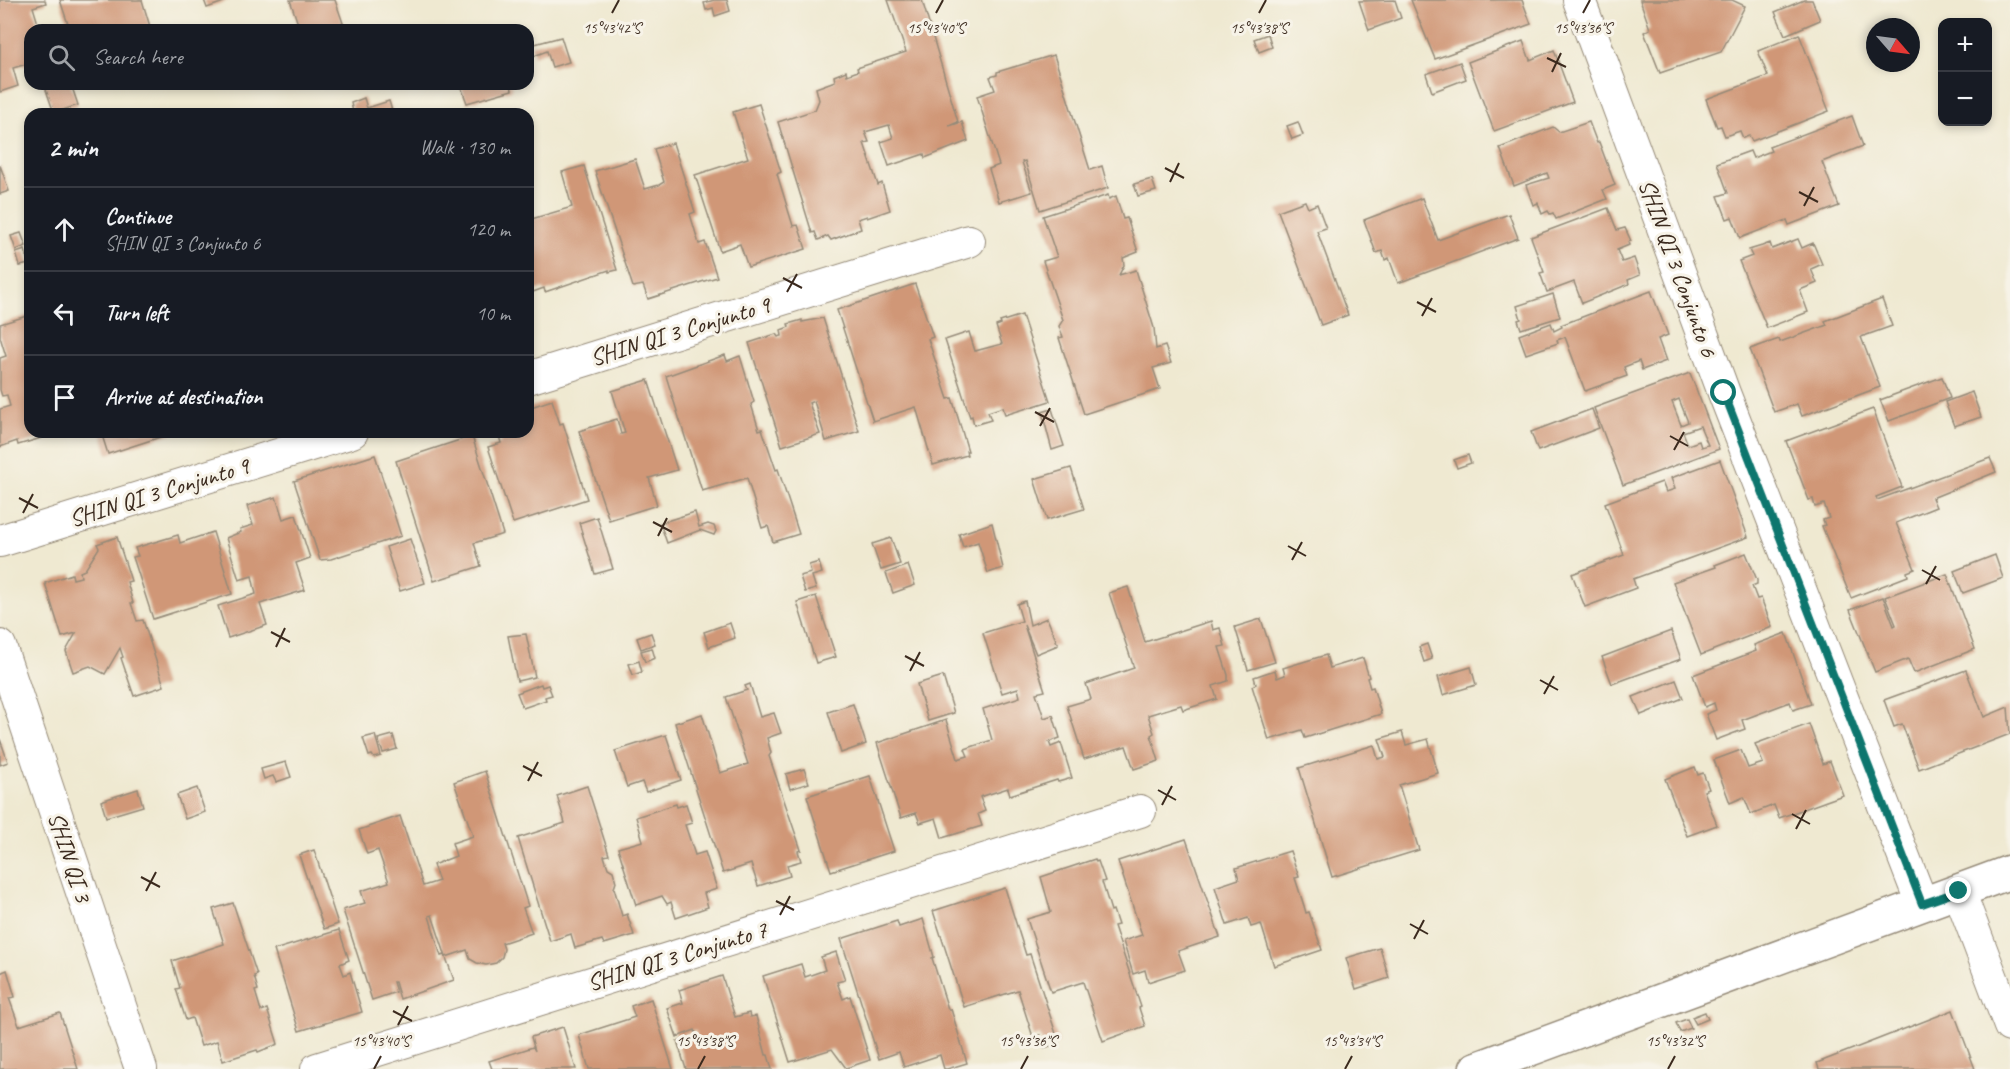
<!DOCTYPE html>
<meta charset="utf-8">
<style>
:root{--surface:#171b24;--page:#242831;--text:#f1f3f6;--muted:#9ea1a6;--line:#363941}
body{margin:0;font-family:Caveat,sans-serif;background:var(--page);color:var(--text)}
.controls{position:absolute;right:18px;top:18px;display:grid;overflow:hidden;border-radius:12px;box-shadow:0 3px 9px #0003}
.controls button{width:54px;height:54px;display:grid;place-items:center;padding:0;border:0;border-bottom:2px solid var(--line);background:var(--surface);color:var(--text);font:30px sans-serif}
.compass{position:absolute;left:1866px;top:18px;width:54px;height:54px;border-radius:50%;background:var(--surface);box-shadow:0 3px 9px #0003;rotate:118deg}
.stop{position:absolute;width:18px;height:18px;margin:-14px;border:4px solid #0f766e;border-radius:50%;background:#fff}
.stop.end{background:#0f766e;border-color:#fff;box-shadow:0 2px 6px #0008}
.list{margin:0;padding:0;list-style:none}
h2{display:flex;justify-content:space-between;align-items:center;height:78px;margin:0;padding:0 24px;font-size:26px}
h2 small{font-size:20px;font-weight:400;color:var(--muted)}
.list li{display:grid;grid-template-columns:39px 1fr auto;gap:18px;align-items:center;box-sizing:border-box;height:84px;padding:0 24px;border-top:2px solid var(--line)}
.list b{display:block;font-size:22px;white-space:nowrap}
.list p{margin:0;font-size:20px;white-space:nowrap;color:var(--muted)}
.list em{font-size:20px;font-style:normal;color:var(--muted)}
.icon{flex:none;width:33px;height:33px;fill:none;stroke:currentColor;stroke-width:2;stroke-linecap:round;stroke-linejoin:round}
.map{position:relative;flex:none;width:2010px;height:1069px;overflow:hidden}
.search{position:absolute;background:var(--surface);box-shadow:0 3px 9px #0003;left:24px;top:24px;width:510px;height:66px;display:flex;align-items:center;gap:15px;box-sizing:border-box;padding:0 21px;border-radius:18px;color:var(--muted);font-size:22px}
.panel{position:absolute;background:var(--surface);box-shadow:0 3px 9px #0003;left:24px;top:108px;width:510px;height:330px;border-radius:18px}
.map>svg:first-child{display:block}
</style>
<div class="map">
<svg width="2010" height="1069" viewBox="0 0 2010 1069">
<rect width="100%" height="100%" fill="#f7f3e8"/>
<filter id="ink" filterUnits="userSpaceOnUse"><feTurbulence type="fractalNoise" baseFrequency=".0167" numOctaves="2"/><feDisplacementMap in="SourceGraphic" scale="12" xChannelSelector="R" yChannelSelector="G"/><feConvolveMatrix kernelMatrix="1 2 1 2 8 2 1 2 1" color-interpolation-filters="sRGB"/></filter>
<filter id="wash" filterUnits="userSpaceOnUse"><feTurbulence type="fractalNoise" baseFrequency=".008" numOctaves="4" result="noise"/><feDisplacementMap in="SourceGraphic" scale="24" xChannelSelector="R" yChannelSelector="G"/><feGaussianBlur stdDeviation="1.35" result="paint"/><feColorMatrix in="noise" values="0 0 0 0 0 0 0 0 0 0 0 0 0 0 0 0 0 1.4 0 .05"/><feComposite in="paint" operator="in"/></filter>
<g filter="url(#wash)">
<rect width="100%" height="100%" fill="#efe9d1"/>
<g id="blocks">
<g fill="#d09777" fill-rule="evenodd">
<polygon points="0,0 45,0 46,3 33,7 40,30 30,30 30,63 13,68 18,86 0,92"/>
<polygon points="60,0 142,0 151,30 70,30"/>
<polygon points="204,0 229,0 207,8"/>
<polygon points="290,0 335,0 344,26 332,30 300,30"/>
<polygon points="714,0 727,0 730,11 715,16 713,8 706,10 704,3"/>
<polygon points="888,0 922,0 958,122 949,126 962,122 968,141 925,158 924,154 889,166 881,142 893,138 889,125 865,132 869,142 864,143 878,185 882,183 890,210 867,218 867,216 858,219 861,229 831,240 828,236 818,240 815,232 812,233 778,122 815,110 819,100 816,88 835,81 834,76 846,71 847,75 858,71 857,68 906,52"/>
<polygon points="1395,0 1401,18 1369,30 1359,1"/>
<polygon points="1411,0 1522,0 1531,24 1435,59"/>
<polygon points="1640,0 1732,0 1745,6 1721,52 1660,73 1644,32 1650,29"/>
<polygon points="1804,0 1812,0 1820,20 1785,35 1775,12"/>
<polygon points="1268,34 1272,47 1259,52 1254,39"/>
<polygon points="1799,34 1829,111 1752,141 1749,136 1743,138 1740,131 1725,136 1721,126 1717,127 1706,99 1768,76 1758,51"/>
<polygon points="561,37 569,62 552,67 547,51 534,56 531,45"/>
<polygon points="1523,41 1530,60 1554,50 1573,102 1494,131 1468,62"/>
<polygon points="1054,55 1090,170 1102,166 1108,188 1040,210 1025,161 1022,162 1032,192 999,202 989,169 999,165 977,96 995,90 990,77 997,75 997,72"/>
<polygon points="1460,62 1466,79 1432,92 1426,74"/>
<polygon points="44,84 71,84 78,105 54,113"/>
<polygon points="460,84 511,84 512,90 467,103"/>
<polygon points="364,98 367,108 389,101 393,114 362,114 361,110 353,112 351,103"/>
<polygon points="759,104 781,172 777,174 793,226 798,225 806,249 748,267 740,244 720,251 695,175 748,158 733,112"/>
<polygon points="1852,116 1863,146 1822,162 1839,206 1789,225 1787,220 1740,238 1732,217 1727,219 1718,196 1728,193 1717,163 1750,151 1753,158 1771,151 1769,147"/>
<polygon points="1298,122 1303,135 1292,139 1287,126"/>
<polygon points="1589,122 1597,143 1599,142 1615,185 1603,190 1607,199 1556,219 1553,213 1550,214 1548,211 1542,214 1538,203 1533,205 1526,185 1549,178 1547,173 1514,186 1500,148 1553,127 1559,132"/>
<polygon points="673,143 695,212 690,214 699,244 705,242 717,277 648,299 643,285 633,287 595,171 635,159 645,189 659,185 664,182 654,149"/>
<polygon points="0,165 9,191 0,194"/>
<polygon points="584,166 617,270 609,272 609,270 545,292 544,288 533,292 528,277 528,241 530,238 528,220 572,207 562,172"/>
<polygon points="1152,179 1156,191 1138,196 1134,184"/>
<polygon points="1108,195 1109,199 1116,196 1123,219 1127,218 1138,252 1123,258 1124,265 1119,275 1136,270 1154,328 1156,349 1165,346 1171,363 1153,368 1160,389 1084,414 1059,338 1063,337 1059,326 1063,320 1043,261 1057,257 1043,216"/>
<polygon points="1422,198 1438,240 1509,214 1518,238 1398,283 1389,258 1385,260 1382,251 1376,253 1364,220"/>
<polygon points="1305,201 1308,208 1317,204 1326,228 1317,231 1348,315 1321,325 1278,211"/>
<polygon points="1608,208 1617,230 1625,228 1631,241 1628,242 1629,245 1617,250 1622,262 1634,258 1640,275 1628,280 1629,284 1582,303 1574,282 1547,292 1540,273 1544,272 1531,237"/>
<polygon points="21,233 26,246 16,250 11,236"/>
<polygon points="1798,239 1802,248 1813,243 1822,264 1811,269 1817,283 1800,290 1808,312 1767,328 1739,261 1752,256 1749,250 1762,246 1770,243 1772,249"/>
<polygon points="25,250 29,264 20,266 16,253"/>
<polygon points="915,284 933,337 928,339 948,399 952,398 968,451 966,451 967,455 933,465 916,407 873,421 837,310"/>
<polygon points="1651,291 1668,335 1658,339 1666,361 1642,370 1639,361 1624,367 1627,376 1585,391 1565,337 1557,340 1558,343 1526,354 1519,335 1551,323 1554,331 1562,327 1561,325"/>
<polygon points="1553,294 1560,317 1521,329 1518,320 1521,319 1517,306"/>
<polygon points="1882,299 1892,326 1861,337 1880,387 1802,416 1797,404 1774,412 1750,349 1779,339 1780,342 1827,325 1825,321"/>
<polygon points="30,315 30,432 58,433 18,445 17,441 0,447 0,409 10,406 7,395 2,396 0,390 0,358 6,356 0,337 0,324"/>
<polygon points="1022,315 1050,401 1005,415 1003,407 988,412 991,420 974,425 972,416 970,417 945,340 969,332 975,351 1002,344 996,326 1001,324 1000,322"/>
<polygon points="823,318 859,431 826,441 814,401 809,403 820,434 782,446 749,343 776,334 778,337 782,336 781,330 789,327 788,324 802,320 802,322"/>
<polygon points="725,355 727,361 740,356 754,402 751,404 759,430 762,429 776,470 778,469 799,534 773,542 768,526 762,528 747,478 702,491 666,376"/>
<path d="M1690,373L1719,449L1623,485L1594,408ZM1679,399L1688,422L1681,425L1672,402ZM1700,426L1708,445L1701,447L1699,441L1688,445L1683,432Z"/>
<polygon points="1942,377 1950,398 1889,421 1880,400"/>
<polygon points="648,380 677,470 649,478 657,505 609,520 579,431 617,419 621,434 625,433 612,391"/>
<polygon points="1972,392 1981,417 1954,426 1945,402"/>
<polygon points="552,400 560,424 563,423 587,499 513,523 488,447 501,443 498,432 528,432 528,408"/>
<polygon points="1052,409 1064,446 1052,450 1042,412"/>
<polygon points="1592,409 1599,428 1538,451 1531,432"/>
<polygon points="1873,409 1902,487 1876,497 1877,500 1990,458 1996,472 1932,498 1936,507 1896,523 1915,569 1907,572 1908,576 1851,598 1822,526 1825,525 1823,520 1829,518 1824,504 1815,507 1813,499 1809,500 1786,441"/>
<polygon points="101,432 176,432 108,454"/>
<polygon points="472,436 503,534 474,543 481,566 434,581 396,461"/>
<polygon points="375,455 401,536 331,559 320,560 294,481"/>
<polygon points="1468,455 1471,463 1457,468 1454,460"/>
<polygon points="1720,460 1748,537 1633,579 1636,588 1585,607 1572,574 1624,555 1605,503 1662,482 1666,492 1675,489 1671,478"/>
<polygon points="1071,468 1084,509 1047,520 1034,479"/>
<polygon points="276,497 283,519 296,515 310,558 296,563 305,590 260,604 267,625 228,638 218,606 256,594 252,576 239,580 226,538 241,532 240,529 253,525 247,506"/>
<polygon points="695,512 699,527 708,524 714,526 716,531 714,535 700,530 667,543 660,523"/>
<polygon points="597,517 613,569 595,574 579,523"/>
<polygon points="992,523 1003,568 988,573 978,542 963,547 959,534"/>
<polygon points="213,532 232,594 153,619 133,557 138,556 135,548 178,535 180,543"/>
<polygon points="117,537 131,581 127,582 133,603 131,603 137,621 143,620 164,686 134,696 121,658 123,657 120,648 105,674 90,666 73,672 66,651 76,633 62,637 45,583 72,574 73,579 81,577 80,572 85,570 99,548 97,544"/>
<polygon points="891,538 900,564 881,570 872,544"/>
<polygon points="410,539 425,583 400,591 386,547"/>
<polygon points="1746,553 1757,580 1757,584 1752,586 1757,599 1761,598 1772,627 1701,655 1673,582 1716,567 1715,565"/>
<polygon points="1995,555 2003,578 1963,593 1954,571"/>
<polygon points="819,562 822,573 812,576 816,589 805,592 800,576 811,573 809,565"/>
<polygon points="908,565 915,585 893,593 886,573"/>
<polygon points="1947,574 1975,649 1914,673 1908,659 1875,672 1850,610 1883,597 1894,626 1896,625 1885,597"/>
<polygon points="1128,587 1145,642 1211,621 1213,630 1220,628 1225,646 1219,647 1228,675 1228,681 1213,686 1217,699 1183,710 1181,705 1148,715 1154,733 1151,735 1159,761 1134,769 1126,746 1084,759 1067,706 1091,699 1086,684 1134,668 1109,593"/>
<polygon points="816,596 836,657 816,663 797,602"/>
<polygon points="1025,601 1030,625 1047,618 1058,645 1036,654 1024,625 1045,691 1036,693 1044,718 1053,715 1060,738 1049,742 1051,747 1061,743 1072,778 1058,782 1057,780 1010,795 1008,788 980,797 985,811 978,814 982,826 942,838 936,818 920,823 916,813 901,818 877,743 946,720 958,759 968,756 965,749 992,740 983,709 1020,697 1018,688 1002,693 983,633 1022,621 1017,604"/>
<polygon points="1261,619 1275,662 1248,670 1235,627"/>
<polygon points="730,623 735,638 709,647 704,632"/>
<polygon points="1671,631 1681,659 1612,684 1602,657"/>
<polygon points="651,633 655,644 641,649 637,638"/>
<polygon points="1786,633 1811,704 1793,710 1790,702 1742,720 1745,729 1716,740 1706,714 1716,710 1714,703 1705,707 1693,675 1756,651 1754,645"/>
<polygon points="526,634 535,677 517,681 508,636"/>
<polygon points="1427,644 1432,659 1424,662 1419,647"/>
<polygon points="652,648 655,658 645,662 641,651"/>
<polygon points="1326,655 1330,668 1363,658 1369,677 1367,678 1370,688 1373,687 1381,714 1305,738 1302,730 1269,740 1252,686 1256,684 1254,677 1275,670 1277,678 1285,675 1283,668"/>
<polygon points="639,661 642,672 633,675 629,664"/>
<polygon points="1471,667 1476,685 1443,695 1438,677"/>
<polygon points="1966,670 1984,717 2008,707 2010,734 1919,769 1902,724 1894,727 1884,700"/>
<polygon points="943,676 954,713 928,721 917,684"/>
<polygon points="1676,680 1683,698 1641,715 1633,697"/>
<polygon points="541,684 542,687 548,685 552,695 545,697 546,700 523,708 517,693"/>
<polygon points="750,684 760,717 774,713 781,733 767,738 771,753 769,756 801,850 798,851 801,861 787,865 790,876 758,886 751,864 723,873 675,723 702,714 720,773 748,764 726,697 747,690 745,686"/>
<polygon points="853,704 866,744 841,753 828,712"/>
<polygon points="1809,724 1823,764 1830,761 1843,795 1779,818 1774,805 1751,814 1744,797 1730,803 1714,760 1741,750 1748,768 1763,763 1755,744"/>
<polygon points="1402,732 1406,745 1428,739 1438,773 1399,785 1419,850 1332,877 1299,768 1374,745 1378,759 1385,757 1379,739"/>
<polygon points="375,735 381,756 374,758 372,755 369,756 363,738"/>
<polygon points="393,735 397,749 383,753 378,739"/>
<polygon points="666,735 681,780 646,792 642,782 627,787 615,751"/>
<polygon points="0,739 8,762 0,765"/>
<polygon points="286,762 291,777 276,782 273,776 264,779 261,769"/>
<polygon points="1695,767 1698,775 1703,773 1709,789 1704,791 1717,825 1687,836 1665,779"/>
<polygon points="804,769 809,783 790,789 786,774"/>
<polygon points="485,771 528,906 523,908 532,933 502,943 504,949 502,957 496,963 486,965 477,963 470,959 467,950 446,957 432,915 429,916 441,956 445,955 454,980 400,999 395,982 393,982 396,992 372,1000 343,910 365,903 361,891 389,882 378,850 367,854 359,830 400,816 423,886 439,881 433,865 456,856 452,843 473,836 454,782"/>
<polygon points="870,776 894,851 831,871 807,796"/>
<polygon points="587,786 609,855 604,856 608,868 613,871 616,882 614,888 622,916 627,914 634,935 604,944 602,940 575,948 571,934 550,941 518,838 565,823 557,796"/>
<polygon points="197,788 205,812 185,819 177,795"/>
<polygon points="138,789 143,806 106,817 101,801"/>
<polygon points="676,804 677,807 686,804 692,823 685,825 695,855 705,852 717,889 704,893 708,907 676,918 671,902 667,904 662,896 636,905 618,848 643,841 636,817"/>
<polygon points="1186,839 1220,937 1178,951 1185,970 1148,982 1145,970 1133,974 1123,941 1142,935 1118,861"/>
<polygon points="314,850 338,924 324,929 299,855"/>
<polygon points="1290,851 1299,877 1295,878 1304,906 1306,913 1309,912 1322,950 1274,966 1261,924 1251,927 1248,918 1227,925 1215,887 1239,879 1236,868"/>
<polygon points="1095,859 1096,862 1098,861 1105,881 1102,882 1111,911 1113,910 1118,925 1114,926 1141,1007 1139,1008 1145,1026 1103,1041 1083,982 1051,992 1027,919 1051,912 1041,877"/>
<polygon points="1005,888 1026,955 1030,954 1059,1043 1044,1048 1040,1035 1033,1037 1018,990 964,1007 933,911"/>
<polygon points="233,903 257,975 254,976 258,990 255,991 261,1011 267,1009 278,1044 258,1052 257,1050 223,1061 217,1041 201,1046 192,1018 186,1020 176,989 180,988 172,961 224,944 213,909"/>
<polygon points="923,919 934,957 932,958 948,1009 951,1009 967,1063 947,1069 944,1069 940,1055 904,1067 899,1052 879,1059 841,939 897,921 899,927"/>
<polygon points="339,930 349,960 340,964 344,975 350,972 362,1012 299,1031 274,950"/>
<polygon points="1380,948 1389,978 1356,989 1346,958"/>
<polygon points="836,952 845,980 837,982 843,999 850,996 870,1060 846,1068 832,1049 790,1062 763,976 801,964 805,977 825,970 821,957"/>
<polygon points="7,970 15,997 9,998 19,1026 60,1013 78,1069 0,1069 0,973"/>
<polygon points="722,976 735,1017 749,1013 750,1017 756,1016 766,1055 768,1055 772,1069 686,1069 677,1041 697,1037 695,1030 677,1037 667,1008 683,1003 679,990"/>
<polygon points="651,999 673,1069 589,1069 579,1035 635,1017 631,1006"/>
<polygon points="1953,1010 1975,1069 1819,1069 1817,1063"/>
<polygon points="1705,1012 1708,1019 1696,1024 1692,1017"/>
<polygon points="1687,1019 1691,1028 1680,1032 1676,1023"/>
<polygon points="563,1027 576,1069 492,1069 489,1061 533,1047 535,1051 531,1037"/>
</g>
</g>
</g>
<g filter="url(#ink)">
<use href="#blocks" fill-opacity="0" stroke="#958a78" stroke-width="1.5"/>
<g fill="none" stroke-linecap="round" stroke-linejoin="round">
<g stroke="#958a78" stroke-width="34">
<g id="minor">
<polyline points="1579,0 1724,393 1922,904"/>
<polyline points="528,378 969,241"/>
<polyline points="0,541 352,432"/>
<polyline points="0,646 141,1069"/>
<polyline points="1959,891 2010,1026"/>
<polyline points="317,1069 1140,811"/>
</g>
</g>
<g stroke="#958a78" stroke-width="36">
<polyline id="tertiary" points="1476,1069 2010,872"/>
</g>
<use href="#minor" stroke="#fff" stroke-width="32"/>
<use href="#tertiary" stroke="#fff" stroke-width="33"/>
</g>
</g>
<g fill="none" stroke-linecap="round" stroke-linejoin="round" filter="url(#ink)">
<polyline stroke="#0f766e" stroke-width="8" points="1724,393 1922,904 1959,891"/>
</g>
<path fill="none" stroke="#3b2a1e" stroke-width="2" d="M612,13L619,0M936,13L943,0M1259,13L1266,0M1583,13L1590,0M1547,58L1566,67M1552,72L1561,53M1165,168L1184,178M1170,182L1179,163M1799,192L1818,202M1804,206L1814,187M783,278L802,288M787,292L797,274M1417,302L1436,312M1422,316L1432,298M1035,412L1054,422M1040,426L1050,408M1670,436L1688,446M1674,450L1684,432M19,498L38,508M23,513L33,494M653,522L672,532M658,536L667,518M1288,546L1306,556M1292,560L1302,542M1922,570L1940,580M1926,584L1936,566M271,632L290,642M276,647L285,628M905,656L924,666M910,671L920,652M1540,680L1558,690M1544,694L1554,676M523,766L542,776M528,781L538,762M1158,790L1176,800M1162,805L1172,786M1792,814L1810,824M1796,829L1806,810M141,877L160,887M146,891L156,872M776,901L794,910M780,915L790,896M1410,924L1428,934M1414,939L1424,920M393,1011L412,1021M398,1025L408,1006M374,1069L381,1056M698,1069L705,1056M1021,1069L1028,1056M1345,1069L1352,1056M1668,1069L1675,1056"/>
<g text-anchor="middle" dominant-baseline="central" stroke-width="6" stroke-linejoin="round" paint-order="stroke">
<g font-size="24" fill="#3b2a1e" stroke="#f7f3e8">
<text transform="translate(1678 268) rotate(70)">SHIN QI 3 Conjunto 6</text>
<text transform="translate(680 331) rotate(-17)">SHIN QI 3 Conjunto 9</text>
<text transform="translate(159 492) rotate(-17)">SHIN QI 3 Conjunto 9</text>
<text transform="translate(70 857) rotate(72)">SHIN QI 3</text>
<text transform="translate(677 956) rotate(-17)">SHIN QI 3 Conjunto 7</text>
</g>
</g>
<g font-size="15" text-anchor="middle" fill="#3b2a1e" stroke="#f7f3e8" stroke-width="6" stroke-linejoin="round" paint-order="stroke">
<text x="612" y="33">15°43'42"S</text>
<text x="936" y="33">15°43'40"S</text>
<text x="1259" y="33">15°43'38"S</text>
<text x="1583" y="33">15°43'36"S</text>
<text x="381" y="1046">15°43'40"S</text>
<text x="705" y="1046">15°43'38"S</text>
<text x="1028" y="1046">15°43'36"S</text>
<text x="1352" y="1046">15°43'34"S</text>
<text x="1675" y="1046">15°43'32"S</text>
</g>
</svg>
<div class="controls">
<button>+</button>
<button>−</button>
</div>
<svg class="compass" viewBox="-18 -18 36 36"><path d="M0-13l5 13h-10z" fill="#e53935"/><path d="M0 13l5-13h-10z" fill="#9ea1a6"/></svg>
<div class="stop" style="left:1724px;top:393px"></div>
<div class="stop end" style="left:1959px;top:891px"></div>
<div class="search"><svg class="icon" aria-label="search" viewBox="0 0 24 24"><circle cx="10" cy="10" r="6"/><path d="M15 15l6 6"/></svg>Search here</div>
<section class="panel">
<h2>2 min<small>Walk · 130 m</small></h2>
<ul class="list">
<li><svg class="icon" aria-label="ahead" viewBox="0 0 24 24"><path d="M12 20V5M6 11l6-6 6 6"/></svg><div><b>Continue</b><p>SHIN QI 3 Conjunto 6</p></div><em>120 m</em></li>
<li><svg class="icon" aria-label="left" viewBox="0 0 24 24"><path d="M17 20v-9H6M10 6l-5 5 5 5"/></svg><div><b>Turn left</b></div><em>10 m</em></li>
<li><svg class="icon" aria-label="arrive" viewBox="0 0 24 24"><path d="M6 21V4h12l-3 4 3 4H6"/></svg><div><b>Arrive at destination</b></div></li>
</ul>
</section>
</div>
